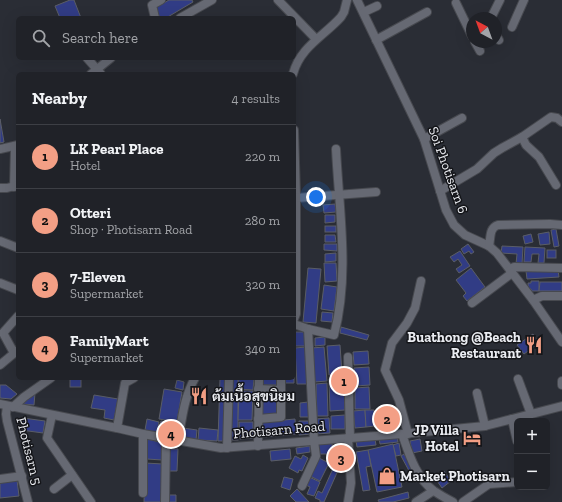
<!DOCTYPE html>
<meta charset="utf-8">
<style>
:root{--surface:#202228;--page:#282a30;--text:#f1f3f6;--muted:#a2a4a8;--line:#3d3f45;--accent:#f39f85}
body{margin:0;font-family:"Zilla Slab",Sarabun,serif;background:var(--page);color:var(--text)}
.controls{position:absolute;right:12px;bottom:12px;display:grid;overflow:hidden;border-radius:6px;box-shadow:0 4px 16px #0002}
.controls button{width:36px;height:36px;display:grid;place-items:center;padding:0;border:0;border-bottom:1px solid var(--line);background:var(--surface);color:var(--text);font:20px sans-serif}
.compass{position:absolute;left:466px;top:12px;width:36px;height:36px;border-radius:50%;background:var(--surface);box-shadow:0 4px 16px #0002;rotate:319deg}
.you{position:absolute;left:316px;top:197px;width:14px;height:14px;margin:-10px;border:3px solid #fff;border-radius:50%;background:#1a73e8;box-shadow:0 0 0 6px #1a73e833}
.badge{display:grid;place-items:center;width:26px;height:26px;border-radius:50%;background:var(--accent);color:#111;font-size:13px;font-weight:700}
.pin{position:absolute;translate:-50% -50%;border:2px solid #fff;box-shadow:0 1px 4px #0006}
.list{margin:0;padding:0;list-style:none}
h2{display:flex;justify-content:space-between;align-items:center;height:52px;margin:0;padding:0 16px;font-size:17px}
h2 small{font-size:13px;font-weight:400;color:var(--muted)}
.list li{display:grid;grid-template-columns:26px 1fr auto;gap:12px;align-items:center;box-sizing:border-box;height:64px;padding:0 16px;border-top:1px solid var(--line)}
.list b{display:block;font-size:15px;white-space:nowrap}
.list p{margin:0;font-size:13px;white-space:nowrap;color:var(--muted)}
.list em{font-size:13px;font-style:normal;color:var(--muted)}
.icon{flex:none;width:22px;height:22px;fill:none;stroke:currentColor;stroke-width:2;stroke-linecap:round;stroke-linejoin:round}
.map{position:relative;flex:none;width:562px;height:502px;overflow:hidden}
.search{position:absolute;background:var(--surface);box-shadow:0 4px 16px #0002;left:16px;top:16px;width:280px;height:44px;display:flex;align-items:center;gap:10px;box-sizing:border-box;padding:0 14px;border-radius:6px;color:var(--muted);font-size:15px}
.panel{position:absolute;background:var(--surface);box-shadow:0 4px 16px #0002;left:16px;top:72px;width:280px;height:308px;border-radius:6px}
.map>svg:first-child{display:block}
</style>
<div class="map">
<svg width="562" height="502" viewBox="0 0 562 502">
<rect width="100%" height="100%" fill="#2a2d35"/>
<g fill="#313c85" stroke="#5a5d66">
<polygon points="70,0 74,0 81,18 60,18 55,6"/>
<polygon points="169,0 192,0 193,2 166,18 160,18 155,8"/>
<polygon points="0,119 4,142 0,143"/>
<polygon points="335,204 336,212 324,213 323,205"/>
<polygon points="325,215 335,215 335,222 325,223"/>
<rect x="325" y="226" width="11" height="6"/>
<polygon points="556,229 559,246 554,247 551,230"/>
<polygon points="549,232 550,244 540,245 538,234"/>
<polygon points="531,234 533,242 525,244 523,236"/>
<polygon points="325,235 335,235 336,242 325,242"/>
<polygon points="324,244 337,244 337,251 324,250"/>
<polygon points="468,244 474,252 471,254 469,251 464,254 461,249"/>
<polygon points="502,246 523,247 522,264 516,264 517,254 501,253"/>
<polygon points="525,247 545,248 544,263 538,263 539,254 532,254 531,262 524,262"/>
<rect x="547" y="250" width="9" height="8"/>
<polygon points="460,251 470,266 459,273 456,269 462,265 458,259 454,262 450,257"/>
<polygon points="336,253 336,261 325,262 325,254"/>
<polygon points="324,263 336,263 337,281 325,282"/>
<polygon points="308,268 321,269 316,323 303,322"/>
<polygon points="471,268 485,287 467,301 463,296 466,293 456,280"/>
<polygon points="558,270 559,277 527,279 526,271"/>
<polygon points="531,281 539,281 539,291 531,291 531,289 528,289 528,283 531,283"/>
<polygon points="540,282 562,282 562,291 539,291"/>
<polygon points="324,285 337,287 334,311 321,309"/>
<polygon points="322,312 333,313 332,322 321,321"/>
<polygon points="341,327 369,335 367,340 340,333"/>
<polygon points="295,332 306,332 306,346 294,346"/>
<polygon points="533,334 539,343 524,354 517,345"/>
<polygon points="325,337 325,345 315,346 315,338"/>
<polygon points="340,345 342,374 329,375 327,346"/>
<polygon points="306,347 308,384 297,384 295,348"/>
<polygon points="324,347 327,381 315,382 312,348"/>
<polygon points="368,351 369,364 354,365 353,352"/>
<polygon points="369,367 370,385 355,386 354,368"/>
<polygon points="294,369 294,383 284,383 284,378 294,378"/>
<rect x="70" y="378" width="11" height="9"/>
<polygon points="220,378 227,378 225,441 218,441"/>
<rect x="231" y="378" width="7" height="62"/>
<polygon points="239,378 254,378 253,390 238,389"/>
<rect x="263" y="378" width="14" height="7"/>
<polygon points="344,378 345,410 330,411 329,379"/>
<polygon points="177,380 184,382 183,390 175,388"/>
<polygon points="327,383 328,416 317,416 316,384"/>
<polygon points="0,385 6,385 17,394 11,399 0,398"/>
<polygon points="369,387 370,409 355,409 355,388"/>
<polygon points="164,389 182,392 177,422 159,419"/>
<polygon points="239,391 253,391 252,420 238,420"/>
<polygon points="263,392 277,392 277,415 262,415"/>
<polygon points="35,393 34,405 22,404"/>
<polygon points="94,395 118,399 114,420 104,418 105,410 91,408"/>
<polygon points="308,402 309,417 300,417 300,403"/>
<polygon points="365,410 366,427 355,428 353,411"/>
<polygon points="365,410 374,410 375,426 366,427"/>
<polygon points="391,411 392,427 384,428 383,412"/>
<polygon points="383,412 384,425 375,426 374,413"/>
<polygon points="345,415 345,429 331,429 331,416"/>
<polygon points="23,418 45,421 43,433 21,430"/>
<polygon points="329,418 330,433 316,434 315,419"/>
<polygon points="147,419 159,422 157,433 145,430"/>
<polygon points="295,419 296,434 263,437 262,422"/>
<polygon points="161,421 176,425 173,435 158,431"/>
<polygon points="299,421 311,421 311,434 299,435"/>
<polygon points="239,422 253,422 253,438 240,439"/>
<polygon points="183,428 197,430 196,440 182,438"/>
<polygon points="199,428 218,430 217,441 198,440"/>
<polygon points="397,436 398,442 380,444 379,438"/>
<polygon points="145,438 162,443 162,460 147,459"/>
<polygon points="375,439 376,445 357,447 356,441"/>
<polygon points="420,439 422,451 412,453 410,441"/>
<polygon points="332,443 333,454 318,454 318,444"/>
<polygon points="399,443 401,455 396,456 393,445"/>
<polygon points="393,444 402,487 377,492 368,450"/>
<polygon points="310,446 310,452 297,454 296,448"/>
<polygon points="168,449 178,449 177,471 167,471"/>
<polygon points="290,449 291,459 271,461 270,451"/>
<polygon points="368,450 371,466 366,467 370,490 363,491 356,452"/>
<polygon points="348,452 349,463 335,464 334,453"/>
<polygon points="404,454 418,478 414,480 401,456"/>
<polygon points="303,455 308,458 302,471 299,470 298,473 289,468 295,456 301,459"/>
<polygon points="317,457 329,463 320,481 308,475"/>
<polygon points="145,463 163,464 161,502 144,502"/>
<polygon points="335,464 340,466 324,502 320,502 320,500 315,498 318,491 322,493"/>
<polygon points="444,471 451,481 442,488 435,478 438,476 439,478 442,476 441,474"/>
<polygon points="284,477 293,479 290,490 281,487"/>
<polygon points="309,477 320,482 314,496 307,494 310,487 306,485"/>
<polygon points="17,480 19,496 0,498 0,481"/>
<polygon points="297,489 309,502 296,502 290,496"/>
<polygon points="408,492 409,498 393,502 379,502 378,500"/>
<polygon points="168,495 176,495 176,502 167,502"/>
</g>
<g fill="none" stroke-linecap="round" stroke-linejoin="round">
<g stroke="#47494f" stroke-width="10">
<g id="minor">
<polyline points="278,0 316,39"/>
<polyline points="357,0 424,139 446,210 454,225 465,235 489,246 497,253 533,300 562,342"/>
<polyline points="456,3 472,36"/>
<polyline points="364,12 377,6"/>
<polyline points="155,18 152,5 161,0"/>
<polyline points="180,18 212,0"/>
<polyline points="491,18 500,0"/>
<polyline points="512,27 524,0"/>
<polyline points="496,35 499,40"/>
<polyline points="376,40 427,12"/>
<polyline points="475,42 480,51"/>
<polyline points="87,58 101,74"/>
<polyline points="91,74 111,58"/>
<path d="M293,74C300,47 324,36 341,17L344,12L347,0"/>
<polyline points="294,130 296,194 296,314 294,319"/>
<polyline points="522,137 526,145 539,157 556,185"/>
<polyline points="424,139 462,118"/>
<polyline points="0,149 18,145"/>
<polyline points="14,187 15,146"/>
<polyline points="0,188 7,188 18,185"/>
<polyline points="440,191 477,169 494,153 502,148 522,137 551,117 557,118 562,122"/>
<polyline points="296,198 376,192"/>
<polyline points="0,241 18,248"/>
<path d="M489,246C491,237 489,228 498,225L550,224L562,225"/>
<polyline points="510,270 514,267 562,268"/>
<polyline points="0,283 18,290"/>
<polyline points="533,300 542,296 562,296"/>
<polyline points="472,303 512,273"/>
<path d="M294,324L308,329L334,335C350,275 339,210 336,149"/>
<polyline points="14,353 3,333 18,316"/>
<polyline points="348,357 350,438"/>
<polyline points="0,365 18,350"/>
<polyline points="518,379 531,414"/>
<polyline points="562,381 562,385"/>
<polyline points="258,389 281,390"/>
<polyline points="477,393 485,426"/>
<polyline points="0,404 117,428 143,434 221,448 402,434 485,426 562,406"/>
<polyline points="7,406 6,414 7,421 28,502"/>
<polyline points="13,407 24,397 51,378"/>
<polyline points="52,415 47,438 91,502"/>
<polyline points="258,419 281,417 281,378"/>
<polyline points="512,419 517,441"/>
<polyline points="117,428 125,383 134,378"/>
<path d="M402,434C409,454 416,478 434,491C440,495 447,499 453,502"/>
<polyline points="408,434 399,400 385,370 392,343 407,323 415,308 421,281"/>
<polyline points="348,438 351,483 348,502"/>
<path d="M178,441C182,419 184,397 195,378"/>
<polyline points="258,446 259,378"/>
<polyline points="227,448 229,378"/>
<polyline points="0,479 22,476"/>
<polyline points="302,486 316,456 314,441 308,329"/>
<polyline points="54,489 72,475"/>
<polyline points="143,493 143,434"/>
<polyline points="165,502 166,439"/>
<polyline points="416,502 433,491"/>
<polyline points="463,502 489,484 517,482"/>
</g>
</g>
<use href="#minor" stroke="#666973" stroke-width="8"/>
</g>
<defs>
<g id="restaurant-bare" transform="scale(1.38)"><path d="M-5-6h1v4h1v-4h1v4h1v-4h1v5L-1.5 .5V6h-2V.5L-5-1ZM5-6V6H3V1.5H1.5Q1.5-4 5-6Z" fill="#f39f85" stroke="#141519" stroke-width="2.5" paint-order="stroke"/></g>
<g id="hotel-bare" transform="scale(1.38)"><path d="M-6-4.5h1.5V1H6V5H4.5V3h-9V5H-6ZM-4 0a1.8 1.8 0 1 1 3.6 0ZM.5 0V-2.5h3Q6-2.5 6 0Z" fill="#f39f85" stroke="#141519" stroke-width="2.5" paint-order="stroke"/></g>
<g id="shop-bare" transform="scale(1.38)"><path d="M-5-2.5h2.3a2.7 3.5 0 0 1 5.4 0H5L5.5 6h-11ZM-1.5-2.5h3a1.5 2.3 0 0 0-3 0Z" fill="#f39f85" stroke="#141519" stroke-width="2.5" paint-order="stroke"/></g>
</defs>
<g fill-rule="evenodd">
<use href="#restaurant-bare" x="534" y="345"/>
<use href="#restaurant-bare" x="199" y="396"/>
<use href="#hotel-bare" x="472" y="438"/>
<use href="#shop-bare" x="387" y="476"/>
</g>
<g text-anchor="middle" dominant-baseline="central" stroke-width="3" stroke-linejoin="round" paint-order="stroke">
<g font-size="14" fill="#eaecf1" stroke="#141519">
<text transform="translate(448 170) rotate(70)">Soi Photisarn 6</text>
<text transform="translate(279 430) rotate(-5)">Photisarn Road</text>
<text transform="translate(29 451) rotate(76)">Photisarn 5</text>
</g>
<g font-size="14" font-weight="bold" fill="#eaecf1" stroke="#141519" text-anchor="end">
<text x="521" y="337">Buathong @Beach<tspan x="521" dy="16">Restaurant</tspan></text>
<text x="212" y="396" text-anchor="start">ต้มเนื้อสุขนิยม</text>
<text x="459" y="430">JP Villa<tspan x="459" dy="16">Hotel</tspan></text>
<text x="400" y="476" text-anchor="start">Market Photisarn</text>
</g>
</g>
</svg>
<div class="controls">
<button>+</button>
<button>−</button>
</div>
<svg class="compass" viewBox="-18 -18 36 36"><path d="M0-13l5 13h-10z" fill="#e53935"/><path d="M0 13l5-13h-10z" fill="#a2a4a8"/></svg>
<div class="you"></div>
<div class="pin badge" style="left:344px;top:381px">1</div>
<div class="pin badge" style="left:387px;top:419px">2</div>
<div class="pin badge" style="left:341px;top:458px">3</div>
<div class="pin badge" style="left:171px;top:434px">4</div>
<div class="search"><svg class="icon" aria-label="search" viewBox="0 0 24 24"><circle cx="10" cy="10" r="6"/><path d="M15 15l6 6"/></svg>Search here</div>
<section class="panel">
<h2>Nearby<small>4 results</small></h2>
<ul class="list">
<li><span class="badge">1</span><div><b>LK Pearl Place</b><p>Hotel</p></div><em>220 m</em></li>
<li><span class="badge">2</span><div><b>Otteri</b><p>Shop · Photisarn Road</p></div><em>280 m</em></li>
<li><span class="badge">3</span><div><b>7-Eleven</b><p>Supermarket</p></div><em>320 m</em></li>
<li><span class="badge">4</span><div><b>FamilyMart</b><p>Supermarket</p></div><em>340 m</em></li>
</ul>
</section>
</div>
